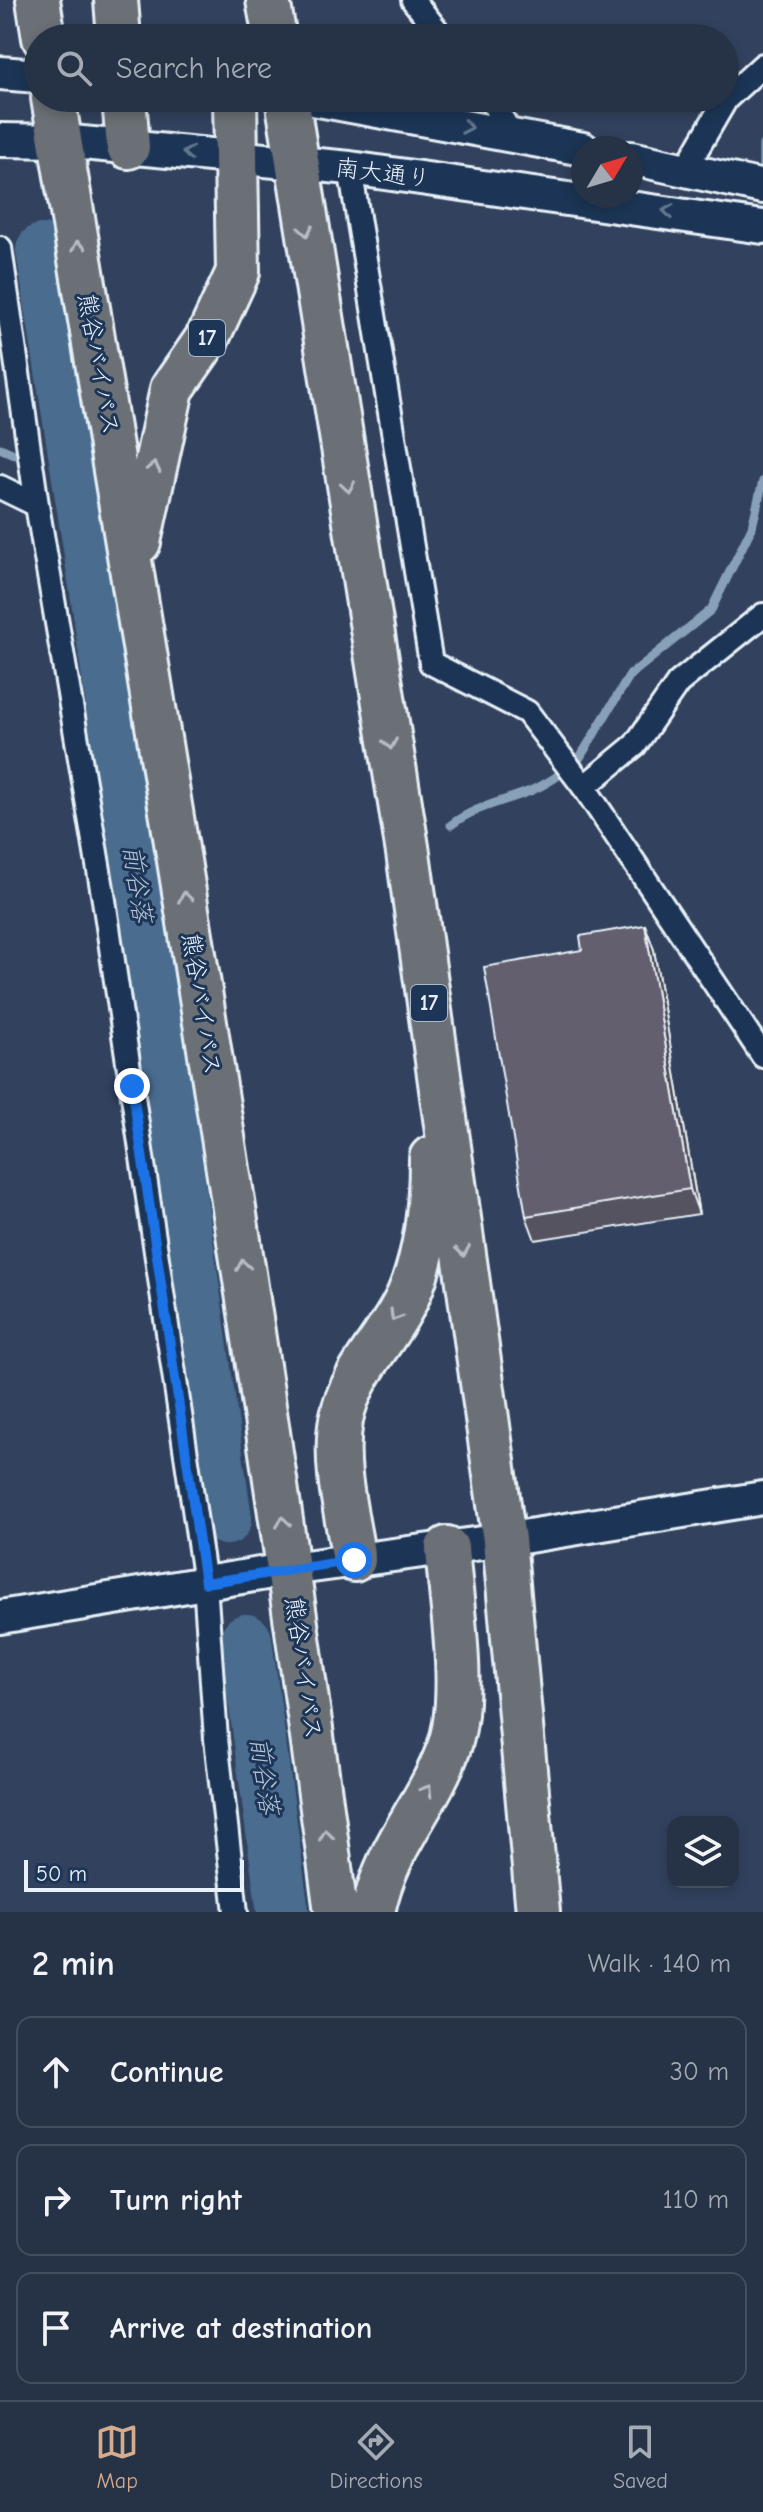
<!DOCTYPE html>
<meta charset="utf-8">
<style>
:root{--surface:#263246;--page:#323e51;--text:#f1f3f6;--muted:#a4aab3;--line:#424d5f;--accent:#d6ab8b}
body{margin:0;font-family:"Comic Neue","Klee One",sans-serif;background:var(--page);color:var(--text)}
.controls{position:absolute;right:24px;bottom:24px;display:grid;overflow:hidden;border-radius:16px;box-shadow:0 4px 12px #0003}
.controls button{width:72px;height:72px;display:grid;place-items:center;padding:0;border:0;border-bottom:2px solid var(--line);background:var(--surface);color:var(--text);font:40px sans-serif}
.compass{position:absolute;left:571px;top:136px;width:72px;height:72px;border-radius:50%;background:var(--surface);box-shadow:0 4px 12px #0003;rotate:52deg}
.scale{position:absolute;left:24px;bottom:20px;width:220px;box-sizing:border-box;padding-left:8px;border:4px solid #e8f1f8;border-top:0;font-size:22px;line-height:28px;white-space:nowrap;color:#e8f1f8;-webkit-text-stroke:6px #1d3557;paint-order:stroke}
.stop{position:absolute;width:24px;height:24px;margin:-18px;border:6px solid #1a73e8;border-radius:50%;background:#fff}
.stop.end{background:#1a73e8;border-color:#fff;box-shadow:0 2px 8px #0008}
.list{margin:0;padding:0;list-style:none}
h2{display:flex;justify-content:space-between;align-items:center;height:104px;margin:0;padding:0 32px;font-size:34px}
h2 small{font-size:26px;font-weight:400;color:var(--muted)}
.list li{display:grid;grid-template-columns:52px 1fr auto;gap:24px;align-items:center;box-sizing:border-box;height:112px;margin:0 16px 16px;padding:0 16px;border:2px solid var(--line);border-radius:16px}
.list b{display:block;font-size:30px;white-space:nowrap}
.list em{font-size:26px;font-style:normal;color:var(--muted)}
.icon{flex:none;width:44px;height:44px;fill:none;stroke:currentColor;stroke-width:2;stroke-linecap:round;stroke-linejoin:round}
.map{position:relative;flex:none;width:763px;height:1912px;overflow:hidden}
.search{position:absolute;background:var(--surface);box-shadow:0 4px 12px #0003;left:24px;right:24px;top:24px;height:88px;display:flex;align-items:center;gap:20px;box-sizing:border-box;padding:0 28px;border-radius:44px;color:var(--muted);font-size:30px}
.sheet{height:488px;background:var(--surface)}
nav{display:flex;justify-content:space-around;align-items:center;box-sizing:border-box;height:112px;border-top:2px solid var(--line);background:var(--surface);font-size:22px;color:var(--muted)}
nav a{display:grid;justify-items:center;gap:4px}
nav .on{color:var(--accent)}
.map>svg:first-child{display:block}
</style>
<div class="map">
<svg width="763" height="1912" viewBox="0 0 763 1912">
<rect width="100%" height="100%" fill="#32425e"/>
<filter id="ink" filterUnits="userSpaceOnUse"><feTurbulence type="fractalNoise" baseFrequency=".0125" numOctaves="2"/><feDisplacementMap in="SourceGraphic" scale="16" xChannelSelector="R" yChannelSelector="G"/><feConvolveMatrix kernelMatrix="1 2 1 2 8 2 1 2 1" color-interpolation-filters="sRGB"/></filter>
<g filter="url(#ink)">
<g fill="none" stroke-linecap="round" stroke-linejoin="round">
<g stroke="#88a1b9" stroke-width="9">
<polyline points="763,145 763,174"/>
<polyline points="0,448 14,454"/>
<polyline points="579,759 630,675 711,610 752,527 763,481"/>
<path d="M451,825C485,799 525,801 560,774"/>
<polyline points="160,1058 185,1038"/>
</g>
<g stroke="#486c8f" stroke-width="52">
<polyline points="42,250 96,592 226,1519"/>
<polyline points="246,1640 283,1912"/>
</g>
<g stroke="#e8f1f8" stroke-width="28">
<g id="street">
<polyline points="413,0 443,38"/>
<polyline points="490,98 512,136"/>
<polyline points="350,168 431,663 527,712 584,787 763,1056"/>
<polyline points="686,168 726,99 763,65"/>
<polyline points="0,248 37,505 104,900 205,1583 216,1739 236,1912"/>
<polyline points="0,487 37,505"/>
<polyline points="584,787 635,745 678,683 763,615"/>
</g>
</g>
<g stroke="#e8f1f8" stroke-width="38">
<g id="secondary">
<polyline points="0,73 38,76"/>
<polyline points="308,98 583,149"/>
<polyline points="0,140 61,141 350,168 763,227"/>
<polyline points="631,158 763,187"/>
<polyline points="0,1617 290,1569 504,1540 763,1498"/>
</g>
</g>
<g stroke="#e8f1f8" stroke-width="48">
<g id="highway">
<polyline points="38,0 44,38"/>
<polyline points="116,0 119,38"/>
<polyline points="268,0 275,38"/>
<path d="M53,98C154,702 255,1305 336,1912"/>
<polyline points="124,98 128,147"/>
<polyline points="287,98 408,853 504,1540 538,1912"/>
<polyline points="139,542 172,389 208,337 238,272 235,98"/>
<path d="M354,1560C347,1516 333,1465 341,1420C350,1372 388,1340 408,1296C427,1253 431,1204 431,1158"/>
<path d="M373,1912C386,1846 426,1809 448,1750C468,1699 451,1604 447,1548"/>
</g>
</g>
<use href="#street" stroke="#1d3557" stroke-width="22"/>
<use href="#secondary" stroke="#1d3557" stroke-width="32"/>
<use href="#highway" stroke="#6b6f75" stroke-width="42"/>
</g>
<polygon fill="#55525f" stroke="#e8f1f8" stroke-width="2" points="645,925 654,950 699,1214 535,1240 526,1216 582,950"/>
<polygon fill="#45424d" stroke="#e8f1f8" stroke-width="2" points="645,925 654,950 699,1214 690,1189"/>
<polygon fill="#635f6e" stroke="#e8f1f8" stroke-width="2" points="645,925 690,1189 526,1216 484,967 582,950 580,936"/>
<defs><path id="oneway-chevron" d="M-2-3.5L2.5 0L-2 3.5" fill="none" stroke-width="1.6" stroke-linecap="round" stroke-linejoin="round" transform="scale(2)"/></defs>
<g stroke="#64778f">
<use href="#oneway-chevron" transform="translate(467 127) rotate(10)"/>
<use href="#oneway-chevron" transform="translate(188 153) rotate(-174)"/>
<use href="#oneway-chevron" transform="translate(668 211) rotate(-172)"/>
</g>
<g stroke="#b6bdc4">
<use href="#oneway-chevron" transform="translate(306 231) rotate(81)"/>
<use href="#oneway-chevron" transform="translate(78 246) rotate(-100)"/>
<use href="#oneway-chevron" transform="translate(154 467) rotate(-77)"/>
<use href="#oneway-chevron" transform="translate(348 487) rotate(81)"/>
<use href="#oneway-chevron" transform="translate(390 744) rotate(81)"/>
<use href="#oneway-chevron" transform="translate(185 897) rotate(-99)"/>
<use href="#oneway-chevron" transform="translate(463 1251) rotate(82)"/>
<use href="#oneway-chevron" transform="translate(243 1265) rotate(-99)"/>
<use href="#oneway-chevron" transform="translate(395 1316) rotate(121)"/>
<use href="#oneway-chevron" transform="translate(283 1522) rotate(-99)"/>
<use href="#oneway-chevron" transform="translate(427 1790) rotate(-58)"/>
<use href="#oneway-chevron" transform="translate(326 1835) rotate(-98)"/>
</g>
</g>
<g fill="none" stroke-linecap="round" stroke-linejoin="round" filter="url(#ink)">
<polyline stroke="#1a73e8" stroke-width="10" points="132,1086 205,1583 354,1560"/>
</g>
<g text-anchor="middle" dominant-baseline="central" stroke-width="6" stroke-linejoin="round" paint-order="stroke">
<g fill="#1d3557" stroke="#abb9c8" stroke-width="2">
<rect x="189" y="320" width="36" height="36" rx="6"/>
<rect x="411" y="985" width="36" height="36" rx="6"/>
</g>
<g font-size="22" font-weight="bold" fill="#e8f1f8">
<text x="207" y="338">17</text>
<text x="429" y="1003">17</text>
</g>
<g font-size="24" fill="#e8f1f8" stroke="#1d3557">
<text transform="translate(383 173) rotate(7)">南大通り</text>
<text transform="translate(99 364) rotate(80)">熊谷バイパス</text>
<text transform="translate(202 1004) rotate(81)">熊谷バイパス</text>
<text transform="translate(304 1668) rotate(82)">熊谷バイパス</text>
</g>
<g font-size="26" font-style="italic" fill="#b0c2d3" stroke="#1d3557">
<text transform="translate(137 884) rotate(82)">前谷落</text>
<text transform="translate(264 1776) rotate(82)">前谷落</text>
</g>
</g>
</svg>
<div class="controls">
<button><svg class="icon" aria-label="layers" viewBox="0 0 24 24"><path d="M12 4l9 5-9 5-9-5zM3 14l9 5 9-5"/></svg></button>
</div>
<svg class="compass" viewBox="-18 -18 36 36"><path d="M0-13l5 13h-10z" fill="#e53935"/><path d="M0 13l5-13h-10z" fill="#a4aab3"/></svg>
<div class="scale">50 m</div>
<div class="stop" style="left:354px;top:1560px"></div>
<div class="stop end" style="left:132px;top:1086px"></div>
<div class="search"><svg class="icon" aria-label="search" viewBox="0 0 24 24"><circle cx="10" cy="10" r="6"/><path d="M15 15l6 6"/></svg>Search here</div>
</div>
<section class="sheet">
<h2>2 min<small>Walk · 140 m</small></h2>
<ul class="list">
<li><svg class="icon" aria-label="ahead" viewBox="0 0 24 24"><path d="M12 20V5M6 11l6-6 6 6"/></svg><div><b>Continue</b></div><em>30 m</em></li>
<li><svg class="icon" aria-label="right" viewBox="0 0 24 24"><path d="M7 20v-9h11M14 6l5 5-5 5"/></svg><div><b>Turn right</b></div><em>110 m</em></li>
<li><svg class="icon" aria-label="arrive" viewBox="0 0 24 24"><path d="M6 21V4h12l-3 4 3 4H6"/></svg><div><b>Arrive at destination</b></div></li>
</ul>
</section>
<nav>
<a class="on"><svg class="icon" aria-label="map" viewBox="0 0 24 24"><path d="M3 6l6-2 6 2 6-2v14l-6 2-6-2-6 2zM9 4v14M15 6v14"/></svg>Map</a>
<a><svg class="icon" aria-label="directions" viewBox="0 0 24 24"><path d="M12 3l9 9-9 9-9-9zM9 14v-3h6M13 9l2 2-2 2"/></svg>Directions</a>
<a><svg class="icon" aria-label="saved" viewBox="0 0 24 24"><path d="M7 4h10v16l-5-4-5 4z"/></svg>Saved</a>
</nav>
